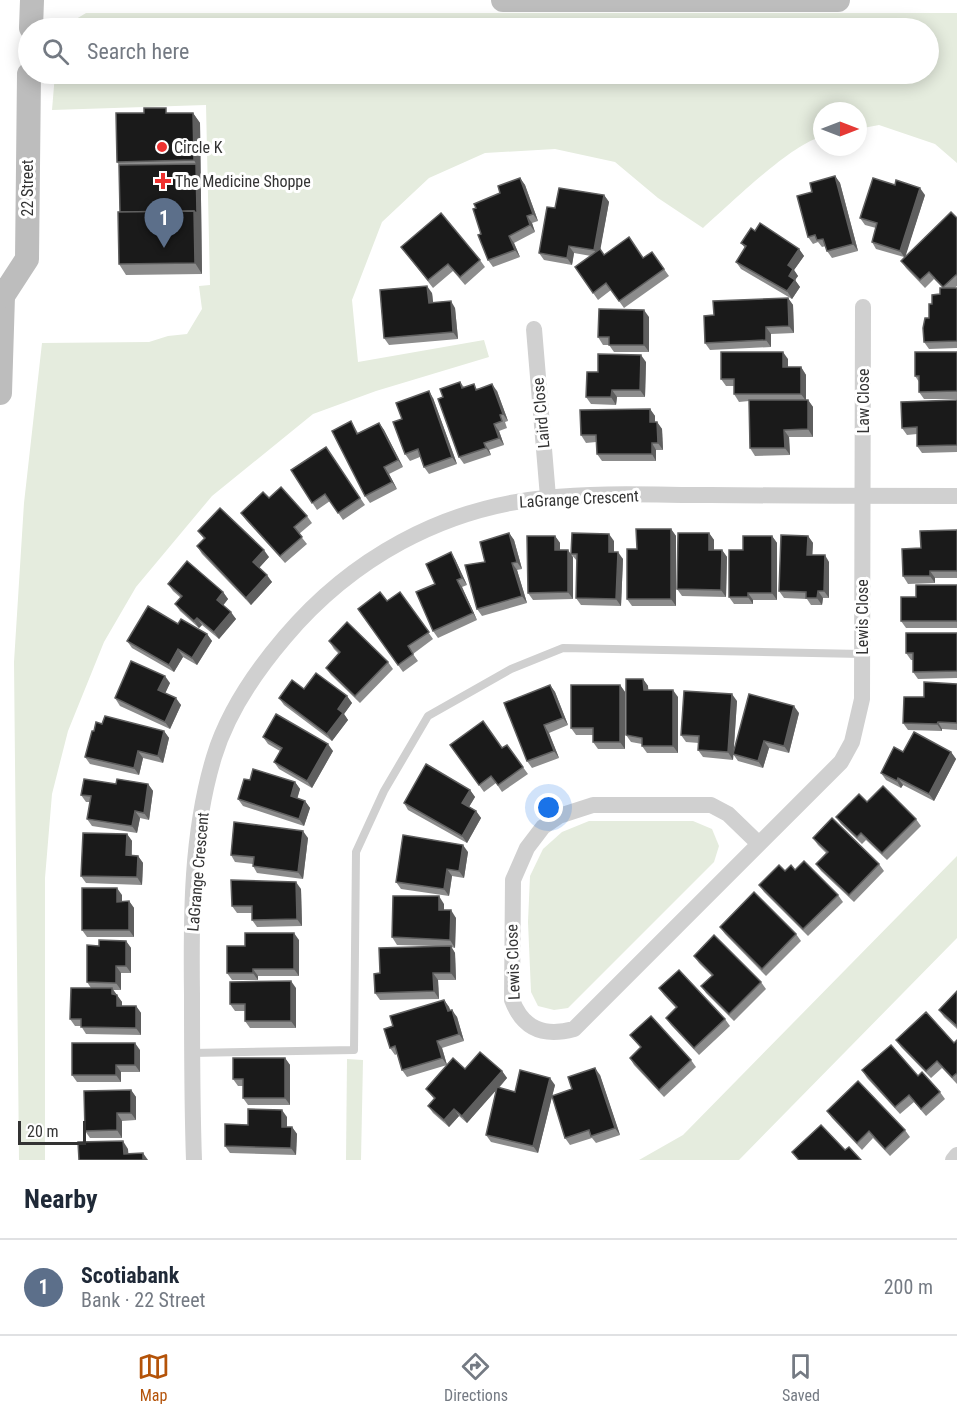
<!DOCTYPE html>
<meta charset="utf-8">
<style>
:root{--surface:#fff;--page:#f6f6f7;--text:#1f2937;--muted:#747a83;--line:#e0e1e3;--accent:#b45309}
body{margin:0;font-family:"Roboto Condensed",sans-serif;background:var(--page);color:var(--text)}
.compass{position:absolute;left:813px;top:102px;width:54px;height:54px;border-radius:50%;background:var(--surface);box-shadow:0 3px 15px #0003;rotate:90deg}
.scale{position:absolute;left:18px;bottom:15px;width:68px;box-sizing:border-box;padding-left:6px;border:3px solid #333;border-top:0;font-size:16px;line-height:21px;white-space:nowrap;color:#333;-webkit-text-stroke:4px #fff;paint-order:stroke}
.you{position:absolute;left:549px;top:808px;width:21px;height:21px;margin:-15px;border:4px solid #fff;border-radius:50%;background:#1a73e8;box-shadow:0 0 0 9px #1a73e833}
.badge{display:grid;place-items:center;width:39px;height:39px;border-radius:50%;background:var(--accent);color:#fff;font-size:20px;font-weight:700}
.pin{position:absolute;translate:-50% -50px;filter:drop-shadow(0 2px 3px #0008)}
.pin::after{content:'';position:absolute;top:32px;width:21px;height:18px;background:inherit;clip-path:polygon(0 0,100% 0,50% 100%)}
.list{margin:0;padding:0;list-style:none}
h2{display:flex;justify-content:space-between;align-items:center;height:78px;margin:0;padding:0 24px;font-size:26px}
h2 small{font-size:20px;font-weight:400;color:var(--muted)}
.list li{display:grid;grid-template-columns:39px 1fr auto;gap:18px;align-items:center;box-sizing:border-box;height:96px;padding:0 24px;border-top:2px solid var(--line)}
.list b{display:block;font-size:22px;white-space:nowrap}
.list p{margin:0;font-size:20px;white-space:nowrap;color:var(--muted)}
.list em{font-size:20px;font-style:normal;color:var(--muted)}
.icon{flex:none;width:33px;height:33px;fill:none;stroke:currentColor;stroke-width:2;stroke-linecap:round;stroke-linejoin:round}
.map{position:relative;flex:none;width:957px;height:1160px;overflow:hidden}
.search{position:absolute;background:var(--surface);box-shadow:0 3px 15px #0003;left:18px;right:18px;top:18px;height:66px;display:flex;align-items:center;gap:15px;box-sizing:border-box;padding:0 21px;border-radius:33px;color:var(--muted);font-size:22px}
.sheet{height:174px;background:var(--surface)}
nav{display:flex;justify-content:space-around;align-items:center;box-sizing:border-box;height:84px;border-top:2px solid var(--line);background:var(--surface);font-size:16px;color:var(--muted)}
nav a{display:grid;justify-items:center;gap:3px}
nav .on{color:var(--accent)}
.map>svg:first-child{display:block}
</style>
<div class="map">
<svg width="957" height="1160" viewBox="0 0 957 1160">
<rect width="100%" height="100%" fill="#fff"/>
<g fill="#e5ecde">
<path d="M86,13H957V163L935,144L879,125L858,129V111H822V137C793,142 728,206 703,228L658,198L615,162L555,149L485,153L429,178L382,222L352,300L358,362L484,340L489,357L376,391L313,414L212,496L136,587L104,642L68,731L52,794L45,878V1160H19L14,662L24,503L42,343L149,342L168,336L187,334L202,309L199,286L210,285L206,105L52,110L55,74H928V28H65L68,24Z"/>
<polygon points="589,821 693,821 712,829 719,846 714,862 568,1008 554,1010 538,1006 531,992 528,922 530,876 543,849 562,832"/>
<polygon points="957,856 957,938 739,1160 639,1160 683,1135"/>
<polygon points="347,1059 363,1060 361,1160 346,1160"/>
</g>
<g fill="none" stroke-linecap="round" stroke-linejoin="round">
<polyline stroke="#d0d0d0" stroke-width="8" points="192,1053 354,1050 356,852 384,791 428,716 511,669 563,648 862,654"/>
<g stroke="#d0d0d0" stroke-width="16">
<polyline points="534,329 548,497"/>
<path d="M758,843L728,814L711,805H593L559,816L543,827L527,848L513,880L512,1000C523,1029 544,1037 574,1029L841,762L852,742L862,699L863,307"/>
<path d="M194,1160C192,1105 192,1050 192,995C191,916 191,833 214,757C227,714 256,671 285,637C351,559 442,508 545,498C600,492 656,495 710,495C792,496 875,496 957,496"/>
<polyline points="953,1160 957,1155"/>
</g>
<g stroke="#bdbdbd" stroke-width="24">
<polyline points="503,0 838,0"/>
<polyline points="31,28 32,0"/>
<polyline points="0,290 3,296 0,393"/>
<polyline points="3,296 27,259 29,74"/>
</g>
</g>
<g fill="#8c8c8c">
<polygon points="169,113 193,113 200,123 202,274 126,275 119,264 120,212 119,165 117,162"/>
<polygon points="835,176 840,183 858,251 832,258 827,251 826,246 822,247 818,242 813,244 808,237 812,192"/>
<polygon points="520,178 525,185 538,221 532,223 535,232 514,243 520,257 493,267 488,260 481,234 500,193"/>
<polygon points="604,195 609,202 600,249 604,255 643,258 652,252 669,276 624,308 611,290 598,300 575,267 591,256 574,253 572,265 544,260 539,253 555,208"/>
<polygon points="925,195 905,256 957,218 957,286 955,288 957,288 957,348 929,349 924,342 932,304 940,294 943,288 934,279 925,288 906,268 901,261 904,257 876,249 872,242 876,228 865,225 860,218"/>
<polygon points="755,231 799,249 804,256 794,270 798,276 795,280 800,287 792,299 741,269 736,262 745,248 741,243"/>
<polygon points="401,247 480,260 485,267 465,285 453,271 433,288"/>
<polygon points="432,293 433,302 455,308 458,339 389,345 384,338"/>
<polygon points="788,298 793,305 794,333 771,334 771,347 710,350 705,343 714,315"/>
<polygon points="649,317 649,352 614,352 609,345 603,345 598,337"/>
<polygon points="957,352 957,399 924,399 919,392 919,382 915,376"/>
<polygon points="788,359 788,367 801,367 806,375 806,400 808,400 813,407 813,437 789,437 790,455 755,456 750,448 749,401 739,402 734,394 734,386 726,386 721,379"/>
<polygon points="646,362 645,397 617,397 616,405 591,404 586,397 598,372"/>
<polygon points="460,382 464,387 497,391 508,421 505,422 507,428 499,431 504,445 489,450 491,455 464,464 459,457 443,397"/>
<polygon points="433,398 457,464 429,474 424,467 420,457 410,461 405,454 402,419"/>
<polygon points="957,400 957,452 922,453 917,446 917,434 907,435 902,428"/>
<polygon points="650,409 655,416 655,422 657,422 662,429 663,450 656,450 656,461 602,461 597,454 596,442 586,443 581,435"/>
<polygon points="351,421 358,433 379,423 384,430 403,467 389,474 397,489 370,503 365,496"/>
<polygon points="326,447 365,505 343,520 330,501 317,510 291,470"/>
<polygon points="269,498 307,516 312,523 299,534 307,544 285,563 246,520 241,513"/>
<polygon points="671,529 676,536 676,606 632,606 627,599"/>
<polygon points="957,530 957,578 935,578 935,583 908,584 903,576 921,548"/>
<polygon points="198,531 269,557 259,568 272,582 251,605 202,554 197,546 204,539"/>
<polygon points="509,533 514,540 522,569 517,570 527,603 482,616 477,609 485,562"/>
<polygon points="709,533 714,540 714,550 722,550 727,557 726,597 682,596 677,589"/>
<polygon points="555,536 560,543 560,550 573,557 573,599 533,600 528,593"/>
<polygon points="772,536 777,543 777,600 753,600 753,604 734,604 729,597 743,550"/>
<polygon points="808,536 813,543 812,555 829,562 829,598 823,598 822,605 811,605 807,599 784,598 779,591"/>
<polygon points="614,541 614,552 623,559 621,606 581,605 576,598 577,561 571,554"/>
<polygon points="455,559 467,585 462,587 477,620 438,638 433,631 435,584"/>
<polygon points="168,584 223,592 228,599 223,605 236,619 219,639 202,625 199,628 180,611 175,604 181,598 173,591"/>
<polygon points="957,585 957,628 906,628 901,621 916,597"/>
<polygon points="400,592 433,639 413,654 418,661 403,672 358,609 387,601"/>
<polygon points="178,624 207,634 212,641 197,665 183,657 174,672 132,648 127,641"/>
<polygon points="957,633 957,678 918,679 913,672 913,660 911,660 906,653"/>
<polygon points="329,641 388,662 393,669 360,703 331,675 326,668 339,654 334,649"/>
<polygon points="643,679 648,686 648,690 678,697 678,753 647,753 642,746 642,744 631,742 626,735"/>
<polygon points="170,683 165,693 181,705 170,729 120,706 115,698"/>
<polygon points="957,684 957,730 942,729 942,731 908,730 903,723 924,697"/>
<polygon points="550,685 555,692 568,725 549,733 559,758 532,768 527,761"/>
<polygon points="620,685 625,692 625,749 598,749 593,742 593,735 576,735 571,728"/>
<polygon points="304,689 347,696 352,703 344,714 348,720 332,741 284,705 279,698"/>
<polygon points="737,701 733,760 703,757 698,750 699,743 686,742 681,735"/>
<polygon points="799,713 789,753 769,748 763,768 738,761 733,754"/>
<polygon points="102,724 164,731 169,738 163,763 143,758 139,775 90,764 85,757 94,731"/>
<polygon points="263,737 333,751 312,788 279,769 274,762 280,751 268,744"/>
<polygon points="450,745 502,748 507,745 528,774 502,792 496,783 484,792"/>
<polygon points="903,752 951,752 956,759 934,801 903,785 901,788 886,780 881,773"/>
<polygon points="250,780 295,782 300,789 297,798 305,801 310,808 304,826 243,806 238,799"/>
<polygon points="116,784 148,784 153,791 149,820 140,818 137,833 92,826 87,819 90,802 86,802 81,795"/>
<polygon points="470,790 475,797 469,807 476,811 481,818 467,843 408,810 404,803"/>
<polygon points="867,802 916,819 921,826 887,860 866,840 862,844 841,824 836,817"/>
<polygon points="127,834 132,841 132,855 138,856 143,863 142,885 86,883 81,876"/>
<polygon points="308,838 303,879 257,873 253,866 253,864 235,862 231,855"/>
<polygon points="813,838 879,864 884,871 854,902 821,871 816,864 826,853 818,845"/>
<polygon points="468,852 464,878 452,876 449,896 401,889 396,882"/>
<polygon points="795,870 838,895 843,902 808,936 764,892 759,885"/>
<polygon points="301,889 302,926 257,927 252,920 252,913 237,913 232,906"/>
<polygon points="122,895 122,901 129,901 134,908 134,937 87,937 82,930"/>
<polygon points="444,904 444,910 456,918 455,948 451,947 455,953 456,980 438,980 439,999 380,1000 375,993 435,946 397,945 392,937"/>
<polygon points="720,927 796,934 801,941 766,976 725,934"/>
<polygon points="299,940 299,976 258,976 258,980 232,980 227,973 245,946"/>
<polygon points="126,941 131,948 131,973 121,973 121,990 113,990 122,1002 122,1006 136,1006 141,1013 141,1035 86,1034 81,1026 75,1026 70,1019 91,988 87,982"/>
<polygon points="694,956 761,982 766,989 734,1021 706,993 701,986 712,976 699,963"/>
<polygon points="296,988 296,1028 250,1028 245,1021 245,1011 235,1011 230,1004"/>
<polygon points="659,988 725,1019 730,1026 699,1055 671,1025 666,1018 676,1008 664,995"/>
<polygon points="957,991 957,1029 944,1017 939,1010"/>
<polygon points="444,1000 449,1007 450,1010 457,1017 464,1041 442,1048 447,1065 407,1077 402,1070 397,1054 395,1055 390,1048 393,1026"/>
<polygon points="630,1035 691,1060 696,1067 664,1097 634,1065 630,1058 641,1048"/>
<polygon points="896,1040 954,1043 957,1040 957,1084 942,1068 931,1078 901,1047"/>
<polygon points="140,1050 140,1072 121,1072 121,1082 77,1082 72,1075"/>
<polygon points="285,1058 290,1065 290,1105 248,1105 243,1098 243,1086 238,1086 233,1079"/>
<polygon points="465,1069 502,1071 507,1078 499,1088 515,1092 555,1085 552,1096 572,1089 600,1075 620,1135 596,1143 592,1138 570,1145 565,1138 552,1096 538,1153 491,1142 486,1135 496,1090 467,1123 459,1116 449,1127 433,1113 428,1106 434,1099 426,1089"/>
<polygon points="862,1070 918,1076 940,1092 945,1099 926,1116 914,1102 900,1114 867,1078"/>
<polygon points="131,1090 136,1097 136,1120 122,1121 122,1138 90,1138 85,1131"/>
<polygon points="827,1111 905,1130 910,1137 890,1156 873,1138 862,1150 832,1118"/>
<polygon points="287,1117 287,1127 292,1127 297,1134 296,1155 230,1153 225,1146 248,1125"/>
</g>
<g fill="#5f5f5f">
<polygon points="193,113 200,123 202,274 195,263 194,211 196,164 194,160"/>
<polygon points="835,176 840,183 858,251 853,244"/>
<polygon points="520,178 525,185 538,221 533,214"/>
<polygon points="920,188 925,195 905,258 900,251"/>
<polygon points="604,195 609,202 599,257 594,250"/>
<polygon points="527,216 532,223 535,232 530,225"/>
<polygon points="509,236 514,243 520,257 515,250"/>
<polygon points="569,246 574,253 572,265 567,258"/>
<polygon points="799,249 804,256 794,270 798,276 795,280 800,287 792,299 787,291 789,276 788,265"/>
<polygon points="427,286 432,293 434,310 429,303"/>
<polygon points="788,298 793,305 794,333 789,326"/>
<polygon points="451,301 455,308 458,339 453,332"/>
<polygon points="644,310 649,317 649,352 644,345"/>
<polygon points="766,327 771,334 771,347 766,340"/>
<polygon points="783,352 788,359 788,375 783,367"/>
<polygon points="641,355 646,362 645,397 640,390"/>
<polygon points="801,367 806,375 806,401 801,394"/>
<polygon points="492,384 497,391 508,421 503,414"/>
<polygon points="612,390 617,397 616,405 611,397"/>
<polygon points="429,391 433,398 457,464 452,457"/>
<polygon points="808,400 813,407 813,437 808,429"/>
<polygon points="650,409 655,416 655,429 650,422"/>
<polygon points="657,422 662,429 663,450 658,443"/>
<polygon points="379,423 384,430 403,467 398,460"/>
<polygon points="494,424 499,431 504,445 499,438"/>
<polygon points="784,430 789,437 790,455 785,448"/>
<polygon points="484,443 489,450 491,455 486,448"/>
<polygon points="652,443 656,450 656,461 652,454"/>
<polygon points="384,467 389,474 397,489 392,482"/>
<polygon points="671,529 676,536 676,606 671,599"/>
<polygon points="509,533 514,540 522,569 517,562"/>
<polygon points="709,533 714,540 714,557 709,550"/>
<polygon points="609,534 614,541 614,559 609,552"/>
<polygon points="555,536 560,543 560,557 555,550"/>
<polygon points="772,536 777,543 777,600 772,593"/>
<polygon points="808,536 813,543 812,562 807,555"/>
<polygon points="264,550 269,557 258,569 253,562"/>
<polygon points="568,550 573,557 573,599 568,592"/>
<polygon points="722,550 727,557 726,597 721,590"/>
<polygon points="451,552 455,559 467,585 462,578"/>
<polygon points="618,552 623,559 621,606 616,599"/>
<polygon points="825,555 829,562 829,598 824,591"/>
<polygon points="512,563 517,570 527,603 522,596"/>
<polygon points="930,571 935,578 935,583 930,576"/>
<polygon points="267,575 272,582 251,605 246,598"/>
<polygon points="457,580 462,587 477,620 473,613"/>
<polygon points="818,591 823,598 822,605 817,598"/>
<polygon points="223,592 228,599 222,607 217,600"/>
<polygon points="748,593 753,600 753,604 748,597"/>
<polygon points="231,612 236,619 219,639 214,632"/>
<polygon points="197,618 202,625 199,628 194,621"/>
<polygon points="207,634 212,641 197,665 192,658"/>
<polygon points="178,649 183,657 174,672 169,665"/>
<polygon points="165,676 170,683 163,698 158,690"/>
<polygon points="643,679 648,686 649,697 644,690"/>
<polygon points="550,685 555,692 568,725 563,718"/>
<polygon points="620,685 625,692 625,749 620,742"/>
<polygon points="673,690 678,697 678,753 673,746"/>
<polygon points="732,694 737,701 733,760 728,752"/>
<polygon points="347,696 352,703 344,714 348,720 332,741 327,734 338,709"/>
<polygon points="176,698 181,705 170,729 165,722"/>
<polygon points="794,706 799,713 789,753 784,746"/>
<polygon points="938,722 942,729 942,731 937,724"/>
<polygon points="544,725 549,733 559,758 554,751"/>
<polygon points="164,731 169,738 163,763 158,756"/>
<polygon points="764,741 769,748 763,768 758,761"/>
<polygon points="328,744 333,751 312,788 307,781"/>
<polygon points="138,751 143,758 139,775 134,768"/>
<polygon points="951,752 956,759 934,801 929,794"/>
<polygon points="898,778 903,785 901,788 897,781"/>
<polygon points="295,782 300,789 296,803 291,796"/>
<polygon points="148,784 153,791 149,820 144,813"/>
<polygon points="470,790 475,797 467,810 462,803"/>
<polygon points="305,801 310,808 304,826 299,819"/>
<polygon points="135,811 140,818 137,833 132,826"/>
<polygon points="476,811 481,818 467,843 462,836"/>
<polygon points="303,831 308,838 303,879 298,872"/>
<polygon points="127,834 132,841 131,862 126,855"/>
<polygon points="463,845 468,852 464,878 459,871"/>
<polygon points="138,856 143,863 142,885 137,877"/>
<polygon points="447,869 452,876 449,896 444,889"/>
<polygon points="296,882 301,889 302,926 297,919"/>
<polygon points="117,888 122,895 122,909 117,902"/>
<polygon points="439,896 444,904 444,917 439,910"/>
<polygon points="129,901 134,908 134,937 129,930"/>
<polygon points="451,910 456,918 455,948 450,940"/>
<polygon points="294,933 299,940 299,976 294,969"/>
<polygon points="126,941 131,948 131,973 126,966"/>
<polygon points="451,946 455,953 456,980 451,973"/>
<polygon points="116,966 121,973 121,990 116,983"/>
<polygon points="253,969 258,976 258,980 253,973"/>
<polygon points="433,973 438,980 439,999 434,991"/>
<polygon points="291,981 296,988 296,1028 291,1021"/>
<polygon points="112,988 122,1002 122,1013 117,1006 112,994"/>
<polygon points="444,1000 449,1007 453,1018 448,1011"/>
<polygon points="136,1006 141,1013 141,1035 136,1028"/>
<polygon points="452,1010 457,1017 464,1041 459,1034"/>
<polygon points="437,1041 442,1048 447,1065 442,1058"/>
<polygon points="135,1043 140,1050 140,1072 135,1065"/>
<polygon points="285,1058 290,1065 290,1105 285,1098"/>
<polygon points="116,1065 121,1072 121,1082 116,1075"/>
<polygon points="595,1068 600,1075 620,1135 615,1128"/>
<polygon points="502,1071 507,1078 467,1123 462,1116"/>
<polygon points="550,1078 555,1085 538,1153 533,1146"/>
<polygon points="131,1090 136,1097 136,1120 131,1113"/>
<polygon points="454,1109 459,1116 449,1127 444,1120"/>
<polygon points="282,1110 287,1117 287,1134 282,1127"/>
<polygon points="117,1113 122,1121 122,1138 117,1130"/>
<polygon points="292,1127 297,1134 296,1155 291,1148"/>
<polygon points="123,1141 128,1149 129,1160 124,1154"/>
<polygon points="143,1153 148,1160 143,1160"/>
</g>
<g fill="#1a1a1a" stroke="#5f5f5f" stroke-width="1.5">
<polygon points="144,108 166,108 166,113 193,113 194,160 117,162 116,113 144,113"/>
<polygon points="196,164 197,214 194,211 120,212 119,165"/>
<polygon points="835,176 853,244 827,251 823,239 817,240 815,235 808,237 797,196 812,192 810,183"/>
<polygon points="520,178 533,214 527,216 530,225 509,236 515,250 488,260 478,235 481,234 473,209 476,208 474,204 500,193 498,186"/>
<polygon points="873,178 895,185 896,180 920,188 900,251 872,242 877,223 860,218"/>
<polygon points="559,188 604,195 594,250 569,246 567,258 539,253 547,207 555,208"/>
<polygon points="194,211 195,263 119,264 118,212"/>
<polygon points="951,212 957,218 957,274 943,287 929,272 920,280 901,261"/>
<polygon points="441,213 480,260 460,277 448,264 428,280 401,247"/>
<polygon points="760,223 799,249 788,265 793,269 789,276 795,280 787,291 736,262 746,246 741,243 751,228 755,231"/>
<polygon points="629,237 643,258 652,252 664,269 619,301 606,283 593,293 575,267 600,249 604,255"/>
<polygon points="427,286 429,303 451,301 453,332 384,338 380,290"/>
<polygon points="940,288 957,288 957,341 924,342 923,328 925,318 929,318 929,304 932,304 932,295 940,294"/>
<polygon points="788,298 789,326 766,327 766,340 705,343 704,316 714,315 713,301"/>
<polygon points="599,309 644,310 644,345 609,345 609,337 598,337"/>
<polygon points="721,352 783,352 783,367 801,367 801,394 734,394 734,379 721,379"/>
<polygon points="915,352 957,352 957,391 919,392 919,376 915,376"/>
<polygon points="598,354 641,355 640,390 612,390 611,397 586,397 587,372 598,372"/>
<polygon points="460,382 462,388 474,384 476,390 492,384 503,414 500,415 502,421 494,424 499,438 484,443 486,448 459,457 438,399 443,397 440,389"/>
<polygon points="429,391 452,457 424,467 418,449 405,454 393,422 402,419 396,403"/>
<polygon points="749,400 808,400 808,429 784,430 785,448 750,448"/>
<polygon points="957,400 957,445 917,446 917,427 902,428 901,402"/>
<polygon points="650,409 650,422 657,422 658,443 652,443 652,454 597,454 596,435 581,435 580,410"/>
<polygon points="351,421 357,434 379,423 398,460 384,467 392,482 365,496 332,431"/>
<polygon points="326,447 360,498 338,513 325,494 312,503 291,470"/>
<polygon points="281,487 307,516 294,527 302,537 280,556 241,513 263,492 269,498"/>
<polygon points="220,508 264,550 253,562 267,575 246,598 197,546 205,538 198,531"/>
<polygon points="636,529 671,529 671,599 627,599 627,549 637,549"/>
<polygon points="957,530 957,571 930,571 930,576 903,576 902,549 921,548 920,531"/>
<polygon points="509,533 517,562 512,563 522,596 477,609 465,565 485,562 480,542"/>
<polygon points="572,533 609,534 609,552 618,552 616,599 576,598 577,554 571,554"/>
<polygon points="678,533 709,533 709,550 722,550 721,590 677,589"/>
<polygon points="781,535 808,536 807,555 825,555 824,591 818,591 817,598 806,598 806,592 779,591"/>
<polygon points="527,536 555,536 555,550 568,550 568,592 528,593"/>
<polygon points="743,536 772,536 772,593 748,593 748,597 729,597 729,550 743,550"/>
<polygon points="451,552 462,578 457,580 473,613 433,631 416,592 435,584 426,564"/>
<polygon points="187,561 223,592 217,600 231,612 214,632 197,618 194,621 175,604 182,596 168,584"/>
<polygon points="916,585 957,585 957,621 901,621 901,597 916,597"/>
<polygon points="380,592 387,601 400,592 429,632 408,646 413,654 398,665 358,609"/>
<polygon points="148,606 178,624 181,619 207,634 192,658 178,649 169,665 127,641"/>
<polygon points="347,622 388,662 355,696 326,668 340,652 329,641"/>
<polygon points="906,633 957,633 957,671 913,672 913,653 906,653"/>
<polygon points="131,661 165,676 158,690 176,698 165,722 115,698"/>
<polygon points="316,673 347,696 338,709 343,713 327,734 279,698 292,680 304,689"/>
<polygon points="626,679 643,679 644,690 673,690 673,746 642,746 642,738 626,735"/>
<polygon points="924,682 957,684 957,723 938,722 937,724 903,723 904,697 924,697"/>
<polygon points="550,685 563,718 544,725 554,751 527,761 504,703"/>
<polygon points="571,685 620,685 620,742 593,742 593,728 571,728"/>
<polygon points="684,691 732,694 728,752 698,750 699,736 681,735"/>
<polygon points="749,694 794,706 784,746 764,741 758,761 733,754"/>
<polygon points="276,714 328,744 307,781 274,762 282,748 263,737"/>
<polygon points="105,716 164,731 158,756 138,751 134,768 85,757 92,731 94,731 96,722 102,724"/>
<polygon points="483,721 502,748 507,745 523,767 498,785 491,776 479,785 450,745"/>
<polygon points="914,732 951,752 929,794 898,778 897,781 881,773 894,747 903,752"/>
<polygon points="426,764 470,790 462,803 476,811 462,836 404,803"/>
<polygon points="253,769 295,782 291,796 305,801 299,819 238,799 244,779 250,780"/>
<polygon points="84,779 116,784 117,779 148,784 144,813 135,811 132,826 87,819 91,796 81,795"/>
<polygon points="883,786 916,819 882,853 861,833 857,837 836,817 859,794 867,802"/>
<polygon points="832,818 879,864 849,895 816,864 828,852 813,838"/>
<polygon points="234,822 303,831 298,872 253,866 254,857 231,855"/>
<polygon points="83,833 127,834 126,855 138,856 137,877 81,876"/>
<polygon points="403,835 463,845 459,871 447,869 444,889 396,882"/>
<polygon points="804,861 838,895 803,929 759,885 779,865 785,871 791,865 795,870"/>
<polygon points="231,880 296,882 297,919 252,920 252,906 232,906"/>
<polygon points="82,888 117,888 117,902 129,901 129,930 82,930"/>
<polygon points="754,892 796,934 762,969 720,927"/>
<polygon points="393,896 439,896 439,910 451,910 450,940 392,937"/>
<polygon points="245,933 294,933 294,969 253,969 253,973 227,973 227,946 245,946"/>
<polygon points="714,935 761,982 729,1014 701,986 713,975 694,956"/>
<polygon points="99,940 126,941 126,966 116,966 116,983 87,982 87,945 99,946"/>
<polygon points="451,946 451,973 433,973 434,991 375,993 374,974 380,973 379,948"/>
<polygon points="679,970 725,1019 694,1048 666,1018 677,1007 659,988"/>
<polygon points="291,981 291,1021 245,1021 245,1004 230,1004 230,982"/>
<polygon points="71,988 112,988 112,994 117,995 117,1006 136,1006 136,1028 81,1027 81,1019 70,1019"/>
<polygon points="957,991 957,1026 939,1010"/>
<polygon points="444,1000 448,1011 452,1010 459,1034 437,1041 442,1058 402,1070 395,1046 390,1048 384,1029 393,1026 390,1016"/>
<polygon points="926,1012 954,1043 957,1040 957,1073 952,1077 937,1061 926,1071 896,1040"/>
<polygon points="651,1016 691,1060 659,1090 630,1058 641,1047 630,1035"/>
<polygon points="72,1043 135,1043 135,1065 116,1065 116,1075 72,1075"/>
<polygon points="891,1045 918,1076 922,1072 940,1092 921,1109 909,1095 895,1107 862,1070"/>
<polygon points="480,1052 502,1071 462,1116 454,1109 444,1120 428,1106 435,1098 426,1089 453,1058 465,1069"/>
<polygon points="233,1058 285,1058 285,1098 243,1098 243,1079 233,1079"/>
<polygon points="595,1068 615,1128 591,1136 589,1130 565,1138 552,1096 572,1089 568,1077"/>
<polygon points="520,1070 550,1078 533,1146 486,1135 497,1087 515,1092"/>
<polygon points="858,1081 905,1130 885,1149 869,1131 857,1143 827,1111"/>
<polygon points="131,1090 131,1113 117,1113 117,1130 85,1131 84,1091"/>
<polygon points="248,1109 282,1110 282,1127 292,1127 291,1148 225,1146 225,1124 248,1125"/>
<polygon points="821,1125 845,1150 849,1147 861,1160 799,1160 792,1152"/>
<polygon points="123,1141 124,1154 143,1153 143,1160 79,1160 78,1142"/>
</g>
<g fill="#ee3130" stroke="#fff" stroke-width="2">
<circle cx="162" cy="147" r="6"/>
<path d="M160 172h6v6h6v6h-6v6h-6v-6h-6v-6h6z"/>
</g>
<g text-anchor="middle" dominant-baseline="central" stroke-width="6" stroke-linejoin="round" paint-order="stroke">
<g font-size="16" fill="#333" stroke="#fff" text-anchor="start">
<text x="174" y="147">Circle K</text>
<text x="175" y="181">The Medicine Shoppe</text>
</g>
<g font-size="16" fill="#333" stroke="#fff">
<text transform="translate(27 188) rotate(-90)">22 Street</text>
<text transform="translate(863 401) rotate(-90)">Law Close</text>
<text transform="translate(541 413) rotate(-95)">Laird Close</text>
<text transform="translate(579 499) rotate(-3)">LaGrange Crescent</text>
<text transform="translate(862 617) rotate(-90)">Lewis Close</text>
<text transform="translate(198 872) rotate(-85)">LaGrange Crescent</text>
<text transform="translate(513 962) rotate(-92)">Lewis Close</text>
</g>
</g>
</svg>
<svg class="compass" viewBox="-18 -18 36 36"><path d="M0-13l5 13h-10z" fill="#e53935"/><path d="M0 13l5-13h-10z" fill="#747a83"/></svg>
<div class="scale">20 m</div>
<div class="you"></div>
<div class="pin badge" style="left:164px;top:248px;background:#5c6f8a">1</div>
<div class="search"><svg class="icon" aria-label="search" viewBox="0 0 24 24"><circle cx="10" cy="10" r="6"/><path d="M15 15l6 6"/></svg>Search here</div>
</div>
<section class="sheet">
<h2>Nearby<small></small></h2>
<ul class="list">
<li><span class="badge" style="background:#5c6f8a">1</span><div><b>Scotiabank</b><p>Bank · 22 Street</p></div><em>200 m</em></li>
</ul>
</section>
<nav>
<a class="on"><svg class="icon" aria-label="map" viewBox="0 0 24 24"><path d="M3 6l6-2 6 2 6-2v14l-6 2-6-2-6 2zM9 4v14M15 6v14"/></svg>Map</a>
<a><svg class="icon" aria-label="directions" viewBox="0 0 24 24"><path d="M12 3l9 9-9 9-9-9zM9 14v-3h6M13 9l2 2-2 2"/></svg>Directions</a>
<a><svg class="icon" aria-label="saved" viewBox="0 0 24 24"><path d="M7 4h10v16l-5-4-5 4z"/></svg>Saved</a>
</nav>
